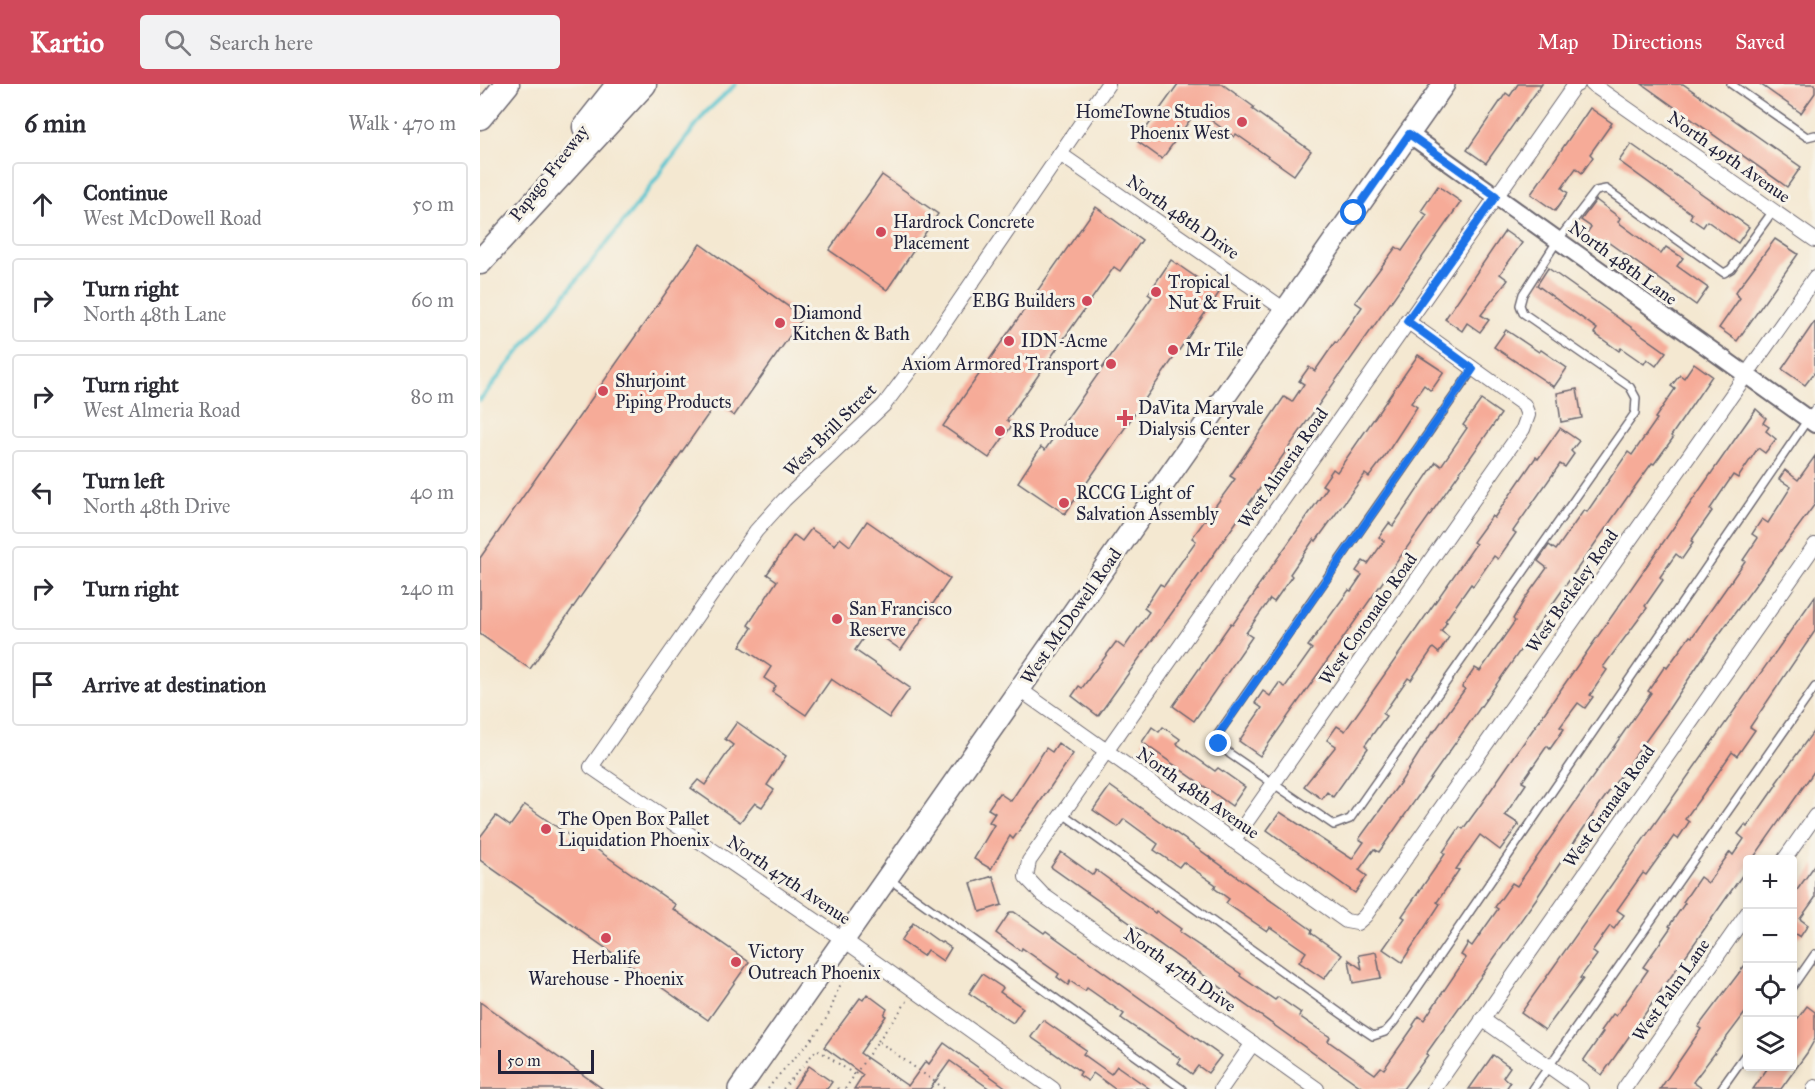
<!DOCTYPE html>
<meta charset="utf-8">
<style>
:root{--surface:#fff;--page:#f2f2f3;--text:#2b2b33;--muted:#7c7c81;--line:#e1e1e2;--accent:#d1495b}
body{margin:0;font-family:"IM FELL Great Primer",serif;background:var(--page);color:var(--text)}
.controls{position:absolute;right:18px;bottom:18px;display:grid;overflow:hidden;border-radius:6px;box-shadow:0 3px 9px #0003}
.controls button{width:54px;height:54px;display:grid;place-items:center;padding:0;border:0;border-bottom:2px solid var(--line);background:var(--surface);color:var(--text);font:30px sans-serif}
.scale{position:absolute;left:18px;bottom:15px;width:96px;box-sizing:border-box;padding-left:6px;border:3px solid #22223b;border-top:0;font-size:16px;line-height:21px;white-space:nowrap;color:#22223b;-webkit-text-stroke:4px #f7f3e8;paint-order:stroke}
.stop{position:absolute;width:18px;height:18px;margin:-14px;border:4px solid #1a73e8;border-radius:50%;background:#fff}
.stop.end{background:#1a73e8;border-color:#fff;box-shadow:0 2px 6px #0008}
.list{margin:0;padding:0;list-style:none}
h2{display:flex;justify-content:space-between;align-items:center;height:78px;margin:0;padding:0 24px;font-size:26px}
h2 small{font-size:20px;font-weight:400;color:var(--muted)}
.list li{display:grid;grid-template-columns:39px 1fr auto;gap:18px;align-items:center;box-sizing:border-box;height:84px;margin:0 12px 12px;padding:0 12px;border:2px solid var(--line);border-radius:6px}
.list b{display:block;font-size:22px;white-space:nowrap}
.list p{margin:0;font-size:20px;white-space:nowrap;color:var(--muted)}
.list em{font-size:20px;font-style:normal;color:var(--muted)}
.icon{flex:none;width:33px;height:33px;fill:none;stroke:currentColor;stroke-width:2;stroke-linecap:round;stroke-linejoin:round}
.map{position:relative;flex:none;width:1335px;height:1005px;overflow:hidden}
header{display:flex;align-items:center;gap:36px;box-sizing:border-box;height:84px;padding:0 30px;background:var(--accent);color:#fff}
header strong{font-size:28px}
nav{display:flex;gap:33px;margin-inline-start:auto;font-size:21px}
.search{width:420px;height:54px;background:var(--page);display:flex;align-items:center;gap:15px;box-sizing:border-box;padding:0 21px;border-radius:6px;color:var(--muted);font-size:22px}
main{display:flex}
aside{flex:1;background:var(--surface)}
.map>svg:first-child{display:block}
</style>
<header>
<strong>Kartio</strong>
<div class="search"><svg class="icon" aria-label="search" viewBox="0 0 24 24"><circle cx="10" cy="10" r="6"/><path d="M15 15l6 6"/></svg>Search here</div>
<nav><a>Map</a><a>Directions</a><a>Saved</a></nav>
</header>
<main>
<aside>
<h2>6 min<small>Walk · 470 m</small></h2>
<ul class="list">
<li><svg class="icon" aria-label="ahead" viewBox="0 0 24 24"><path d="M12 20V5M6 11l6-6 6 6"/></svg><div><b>Continue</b><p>West McDowell Road</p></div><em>50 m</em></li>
<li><svg class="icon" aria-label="right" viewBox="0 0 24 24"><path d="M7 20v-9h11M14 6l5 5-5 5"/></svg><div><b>Turn right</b><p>North 48th Lane</p></div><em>60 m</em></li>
<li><svg class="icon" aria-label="right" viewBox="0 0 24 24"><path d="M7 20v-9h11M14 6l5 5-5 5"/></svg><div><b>Turn right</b><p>West Almeria Road</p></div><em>80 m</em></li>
<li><svg class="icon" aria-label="left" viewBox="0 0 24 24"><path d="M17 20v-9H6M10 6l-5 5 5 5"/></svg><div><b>Turn left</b><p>North 48th Drive</p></div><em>40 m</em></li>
<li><svg class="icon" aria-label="right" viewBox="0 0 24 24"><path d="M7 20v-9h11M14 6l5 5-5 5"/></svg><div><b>Turn right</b></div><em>240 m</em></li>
<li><svg class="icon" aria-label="arrive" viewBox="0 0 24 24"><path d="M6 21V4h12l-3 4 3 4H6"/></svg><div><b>Arrive at destination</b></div></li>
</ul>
</aside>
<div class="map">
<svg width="1335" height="1005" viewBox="0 0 1335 1005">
<rect width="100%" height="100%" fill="#f7f3e8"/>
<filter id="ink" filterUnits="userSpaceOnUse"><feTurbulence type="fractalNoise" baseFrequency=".0167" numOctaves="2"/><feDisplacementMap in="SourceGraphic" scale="12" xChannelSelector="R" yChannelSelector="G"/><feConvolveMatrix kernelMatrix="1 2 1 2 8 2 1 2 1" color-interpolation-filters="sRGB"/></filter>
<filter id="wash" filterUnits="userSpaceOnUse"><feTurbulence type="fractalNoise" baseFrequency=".008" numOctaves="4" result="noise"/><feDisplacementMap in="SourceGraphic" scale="24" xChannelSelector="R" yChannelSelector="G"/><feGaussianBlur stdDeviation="1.35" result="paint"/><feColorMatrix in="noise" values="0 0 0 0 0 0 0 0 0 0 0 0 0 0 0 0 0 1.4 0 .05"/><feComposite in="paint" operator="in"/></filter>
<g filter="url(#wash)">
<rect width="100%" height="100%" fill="#f4e8d1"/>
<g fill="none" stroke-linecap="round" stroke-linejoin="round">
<polyline stroke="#57c4cf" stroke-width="4" points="0,316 150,130 225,29 256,0"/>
</g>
<g id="blocks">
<g fill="#f6ab98">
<polygon points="698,0 742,0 774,23 772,25 831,67 814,91 756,50 754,53 717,26 682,75 657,57"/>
<polygon points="1038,0 1062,0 1006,79 987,66 1026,9 1030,12"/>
<polygon points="1162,0 1203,0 1321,83 1307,103"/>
<polygon points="1280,0 1335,0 1335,9 1321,29"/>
<polygon points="1110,24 1132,39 1110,70 1113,73 1102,89 1096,84 1082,104 1088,109 1075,127 1051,110"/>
<polygon points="1151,60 1269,143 1258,159 1227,137 1223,143 1210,134 1212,130 1139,77"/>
<polygon points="402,91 458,130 407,206 349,166"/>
<polygon points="958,102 981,118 724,484 618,632 592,612 599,602 602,604 636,558 644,564 669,528 664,524 680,500 684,502 716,457 712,454 755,395 750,392 787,338 804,313 812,318 824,300 819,297 829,283 835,287 855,258 857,259 882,223 875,218 916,163 922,167 947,131 941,127"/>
<polygon points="1116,116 1140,134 1138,138 1181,170 1186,163 1203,174 1197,182 1228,204 1216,221 1125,156 1122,161 1106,150 1111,143 1101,136"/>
<polygon points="616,123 662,156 640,187 634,183 527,336 533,340 509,374 463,342"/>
<polygon points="1025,147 1042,159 1020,190 1028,196 1001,231 1009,236 1000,248 987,239 982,247 965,235"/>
<polygon points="1295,155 1318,170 1257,257 1239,244 1260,214 1255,209"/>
<polygon points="220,160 323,233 254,332 236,319 50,585 0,550 0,474"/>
<polygon points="691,176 739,209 585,430 538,398 561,363 565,366 672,213 668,210"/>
<polygon points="1068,184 1186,268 1176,282 1167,275 1164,280 1141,264 1139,267 1114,249 1117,245 1057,201"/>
<polygon points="1335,237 1335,288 1325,301 1302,285"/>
<polygon points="1026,246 1059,268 1061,266 1087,284 1074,303 1014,263"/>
<polygon points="938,271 964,288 951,307 944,301 931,319 937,323 905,372 889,393 885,390 836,457 834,455 810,490 812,492 794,518 790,515 766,549 772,553 714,637 693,622 751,539 753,540 777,506 776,505 847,404 842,401 853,385 857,388"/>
<polygon points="1214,279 1232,292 1191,352 1193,354 1174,380 1172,379 1151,408 899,768 894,765 879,786 887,792 875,809 787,746 800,728 872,775 884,758 879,755 922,696 953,647 954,648 985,605 982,603 995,584 1000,587 1035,537 1033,535 1046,513 1067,484 1058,477 1069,461 1076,466 1104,426 1107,428 1148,368 1152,371 1177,335 1175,334 1195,305 1191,302 1200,291 1204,294"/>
<polygon points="1097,305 1102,334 1081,338 1077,309"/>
<polygon points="1001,316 1021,330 780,672 759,657 782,624 775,619 783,607 790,612 799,599 805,603 832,565 828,562 869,506 871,507 882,491 876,487 883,477 888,480 904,457 899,453 909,439 913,442 956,378 961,382 987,344 983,341"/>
<polygon points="1276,325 1286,334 1283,339 1289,343 1286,347 1296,355 1285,369 1278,364 1258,394 1253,391 1230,425 1232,427 1211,457 1213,459 1202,475 1196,470 1180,493 1183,496 1165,522 1167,524 1123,583 1127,586 1110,611 1113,613 1105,624 1098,619 1080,643 1084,645 1070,665 1067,662 1042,698 1046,700 1025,731 1039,740 1020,766 1000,751 976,785 979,786 957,818 960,820 922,878 903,865 925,834 922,832 965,770 963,768 980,743 983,745 999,723"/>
<polygon points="1080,344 1099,357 1091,367 1094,370 1085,383 1080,380 1033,447 1036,449 1018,475 1014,472 993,502 991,500 965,537 967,538 961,547 969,553 959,569 953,564 931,596 928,594 903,630 906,632 885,661 888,664 870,689 853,713 847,708 842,715 824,702 856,662 847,656 857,642 865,647 996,460 993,458 1012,432 1014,434 1056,373 1058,375"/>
<polygon points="1335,372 1335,420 1232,560 1186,629 1120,720 1056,815 946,970 948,971 923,1005 884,1005 571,783 581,768 613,791 616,786 675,829 676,827 701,845 699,848 761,890 760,892 795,916 798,913 821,929 819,932 850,953 848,957 895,990 901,983 904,985 934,942 933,941 939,932 944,936 986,874 981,871 988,859 992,862 1018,825 1015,823 1032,799 1037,802 1171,609 1168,607 1185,582 1187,584 1210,552 1212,553 1265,477 1263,476 1278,454 1272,450 1282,435 1288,439 1311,403 1299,395 1305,386 1318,396"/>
<polygon points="387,437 470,495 421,566 390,544 375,566 430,604 409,634 351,595 326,631 292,608 296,602 284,594 291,583 260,562 272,544 268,541 297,497 287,490 314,451 322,457 331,445 355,461 360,454 370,462"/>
<polygon points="1335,512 1335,547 1270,643 1275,646 1257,672 1252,668 1231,699 1205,735 1209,738 1198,755 1194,752 1166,791 1163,789 1137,826 1144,831 1134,845 1130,842 1112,867 1117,871 1100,894 1103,895 1065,946 1041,929"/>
<polygon points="257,638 306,672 287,701 294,706 282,723 275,719 260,738 211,704 218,696 225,701 253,661 245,655"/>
<polygon points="672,643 679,648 683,643 700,655 697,660 735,687 738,684 765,703 752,722 662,658"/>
<polygon points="1335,645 1335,686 1272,776 1268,776 1268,783 1122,991 1103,977 1123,948 1121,947 1133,930 1136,932 1168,886 1163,883 1191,843 1189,842 1205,819 1203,818 1220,793 1228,799 1250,768 1253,771 1264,755 1258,750 1265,741 1267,743 1297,700 1296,699"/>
<polygon points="578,659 593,670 556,724 533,755 530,752 511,785 494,775 514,741 509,738 515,729 508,725 519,709 531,717 566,664 572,668"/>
<polygon points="630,702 832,846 831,849 862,871 844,895 819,878 826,868 790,843 787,847 746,819 749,815 734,804 736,801 703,778 699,783 674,766 678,760 644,735 638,743 613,726"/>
<polygon points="45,721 100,759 102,755 196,821 193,825 269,878 228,936 0,776 0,753 16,732 30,742"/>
<polygon points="1335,781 1335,814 1320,835 1328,841 1320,853 1312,848 1312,813"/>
<polygon points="513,792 522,821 500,828 491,799"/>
<polygon points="530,828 534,828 564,849 566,847 741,972 728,989 718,982 712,990 698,979 701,975 641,934 644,930 607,904 605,907 590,897 588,901 577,893 579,890 542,864 541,867 516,849"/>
<polygon points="433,839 461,859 462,858 471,864 463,877 447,866 443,872 421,857"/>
<polygon points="896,868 901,894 873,899 869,876 882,885 879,871"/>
<polygon points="1268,877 1268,925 1213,998 1223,1005 1180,1005 1221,945 1218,943"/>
<polygon points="502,890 523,904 520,908 543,924 533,939 489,909"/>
<polygon points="387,910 407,925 404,931 406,932 380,969 428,1002 446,977 449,980 464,959 528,1005 510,1005 470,977 450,1005 374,1005 383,991 344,963 380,914 383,916"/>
<polygon points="0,918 123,1005 0,1005"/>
<polygon points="1327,922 1335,928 1335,955 1327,969 1301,1005 1273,1005 1289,982 1312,982 1312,942"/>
<polygon points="563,936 606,966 603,970 631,990 637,982 670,1005 635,1005 613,989 608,997 599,991 601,988 551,953"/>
<polygon points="1013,971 1030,983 1023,993 1030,999 1026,1005 989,1005"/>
<polygon points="329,982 352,998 347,1005 313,1005"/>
</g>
</g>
</g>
<g filter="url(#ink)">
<use href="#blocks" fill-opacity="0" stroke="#6c6770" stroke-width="1.5"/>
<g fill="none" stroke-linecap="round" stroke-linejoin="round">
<g stroke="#6c6770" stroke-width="10">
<g id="service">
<polyline points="1251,0 1327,53 1335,51"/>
<polyline points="993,285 738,650 739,660 750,670 854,741 870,735 1155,329 1156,314 1150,303 1043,229 1040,221 1043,210 1078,156 1116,107 1126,105 1244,189 1251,185 1293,127"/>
<polyline points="583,730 881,944 893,952 905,948 914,938 1335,325"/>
<polyline points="409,795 702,1005"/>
<polyline points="1312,903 1335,870"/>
<polyline points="1053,1005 1335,603"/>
<polyline points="1241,1005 1268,967"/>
</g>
</g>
<g stroke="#6c6770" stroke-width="16">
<g id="minor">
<polyline points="1112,0 1335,156"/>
<polyline points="580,70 805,226"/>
<polyline points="539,605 866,837 877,839 885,832 1335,193"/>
<polyline points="753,757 1043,345 1048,331 1044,321 927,237"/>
<polyline points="1304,776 1335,732"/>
<polyline points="1002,935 1101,1005"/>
<polyline points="573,1005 364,856 111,683 276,447 304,416 404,321 452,257 628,0"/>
<polyline points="741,1005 773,959"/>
<polyline points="837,1005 563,811 546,793 549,777 1094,2 1098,0"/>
<polyline points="954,1005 1335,461"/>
<polyline points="1144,1005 1268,828"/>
<polyline points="1334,1005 1335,1003"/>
</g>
</g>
<g stroke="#6c6770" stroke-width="20">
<polyline id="tertiary" points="929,50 1335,340"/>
</g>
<g stroke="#6c6770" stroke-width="24">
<polyline id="primary" points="259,1005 964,0"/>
</g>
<g stroke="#6c6770" stroke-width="27">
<g id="motorway">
<polyline points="0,33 27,0"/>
<polyline points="105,43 139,0"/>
<polyline points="0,178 164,0"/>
</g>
</g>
<g stroke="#6c6770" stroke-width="2" stroke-dasharray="1.5 4.5" stroke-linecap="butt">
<polyline points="398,957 428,916"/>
<path d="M288,1005C306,979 335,958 349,929C355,918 356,904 365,895C371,890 380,888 387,889"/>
<polyline points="303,1005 337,965 375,991"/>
<polyline points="358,1005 359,1003 362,1005"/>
<polyline points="365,1005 398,957 465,1005"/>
</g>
<use href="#service" stroke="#fff" stroke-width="7"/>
<use href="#minor" stroke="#fff" stroke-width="14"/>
<use href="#tertiary" stroke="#fff" stroke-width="16"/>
<use href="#primary" stroke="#fff" stroke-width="21"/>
<use href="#motorway" stroke="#fff" stroke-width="24"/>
</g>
</g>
<g fill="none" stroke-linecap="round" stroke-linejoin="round" filter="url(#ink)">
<polyline stroke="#1a73e8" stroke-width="8" points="739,660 738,651 993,285 927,237 1016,112 929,50 874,129"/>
</g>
<g fill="#d1495b" stroke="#f7f3e8" stroke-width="2">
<circle cx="762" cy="38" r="6"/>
<circle cx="401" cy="148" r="6"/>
<circle cx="676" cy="208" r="6"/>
<circle cx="607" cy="217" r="6"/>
<circle cx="300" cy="239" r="6"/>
<circle cx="529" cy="257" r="6"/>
<circle cx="693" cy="266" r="6"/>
<circle cx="631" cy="280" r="6"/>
<circle cx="123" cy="307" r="6"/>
<path d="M642 325h6v6h6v6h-6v6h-6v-6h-6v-6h6z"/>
<circle cx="520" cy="347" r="6"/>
<circle cx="584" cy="419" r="6"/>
<circle cx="357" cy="535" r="6"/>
<circle cx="66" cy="745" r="6"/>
<circle cx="126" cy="854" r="6"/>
<circle cx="256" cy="878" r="6"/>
</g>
<g text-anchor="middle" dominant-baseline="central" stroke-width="6" stroke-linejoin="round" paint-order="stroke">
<g font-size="18" fill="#22223b" stroke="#f7f3e8" text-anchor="start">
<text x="750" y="28" text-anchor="end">HomeTowne Studios<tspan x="750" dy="21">Phoenix West</tspan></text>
<text x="413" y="138">Hardrock Concrete<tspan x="413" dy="21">Placement</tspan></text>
<text x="688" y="198">Tropical<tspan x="688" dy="21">Nut &amp; Fruit</tspan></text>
<text x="595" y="217" text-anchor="end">EBG Builders</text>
<text x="312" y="229">Diamond<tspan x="312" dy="21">Kitchen &amp; Bath</tspan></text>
<text x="541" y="257">IDN-Acme</text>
<text x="705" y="266">Mr Tile</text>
<text x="619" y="280" text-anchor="end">Axiom Armored Transport</text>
<text x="135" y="297">Shurjoint<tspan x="135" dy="21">Piping Products</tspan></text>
<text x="658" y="324">DaVita Maryvale<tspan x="658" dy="21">Dialysis Center</tspan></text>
<text x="532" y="347">RS Produce</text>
<text x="596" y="409">RCCG Light of<tspan x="596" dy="21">Salvation Assembly</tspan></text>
<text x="369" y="525">San Francisco<tspan x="369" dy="21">Reserve</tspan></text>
<text x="78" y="735">The Open Box Pallet<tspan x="78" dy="21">Liquidation Phoenix</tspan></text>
<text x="268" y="868">Victory<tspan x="268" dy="21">Outreach Phoenix</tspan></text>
<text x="126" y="874" text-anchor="middle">Herbalife<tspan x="126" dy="21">Warehouse - Phoenix</tspan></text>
</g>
<g font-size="18" fill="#22223b" stroke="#f7f3e8">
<text transform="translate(1249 73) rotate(35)">North 49th Avenue</text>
<text transform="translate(69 89) rotate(-52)">Papago Freeway</text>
<text transform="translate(703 133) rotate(35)">North 48th Drive</text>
<text transform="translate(1143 179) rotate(36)">North 48th Lane</text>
<text transform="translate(350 346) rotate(-45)">West Brill Street</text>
<text transform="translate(803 384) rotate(-55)">West Almeria Road</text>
<text transform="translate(1092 507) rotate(-55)">West Berkeley Road</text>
<text transform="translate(591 532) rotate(-55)">West McDowell Road</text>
<text transform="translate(888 535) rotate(-55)">West Coronado Road</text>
<text transform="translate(718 709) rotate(35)">North 48th Avenue</text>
<text transform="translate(1129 722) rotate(-55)">West Granada Road</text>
<text transform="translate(309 796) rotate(34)">North 47th Avenue</text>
<text transform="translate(700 886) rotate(35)">North 47th Drive</text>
<text transform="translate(1191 906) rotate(-55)">West Palm Lane</text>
</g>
</g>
</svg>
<div class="controls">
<button>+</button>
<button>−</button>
<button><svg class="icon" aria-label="locate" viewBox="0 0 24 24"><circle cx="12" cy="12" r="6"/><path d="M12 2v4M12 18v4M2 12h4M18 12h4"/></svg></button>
<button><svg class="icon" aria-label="layers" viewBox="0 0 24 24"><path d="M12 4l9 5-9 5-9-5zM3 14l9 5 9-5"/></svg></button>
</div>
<div class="scale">50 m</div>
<div class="stop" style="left:874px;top:129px"></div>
<div class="stop end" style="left:739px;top:660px"></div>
</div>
</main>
